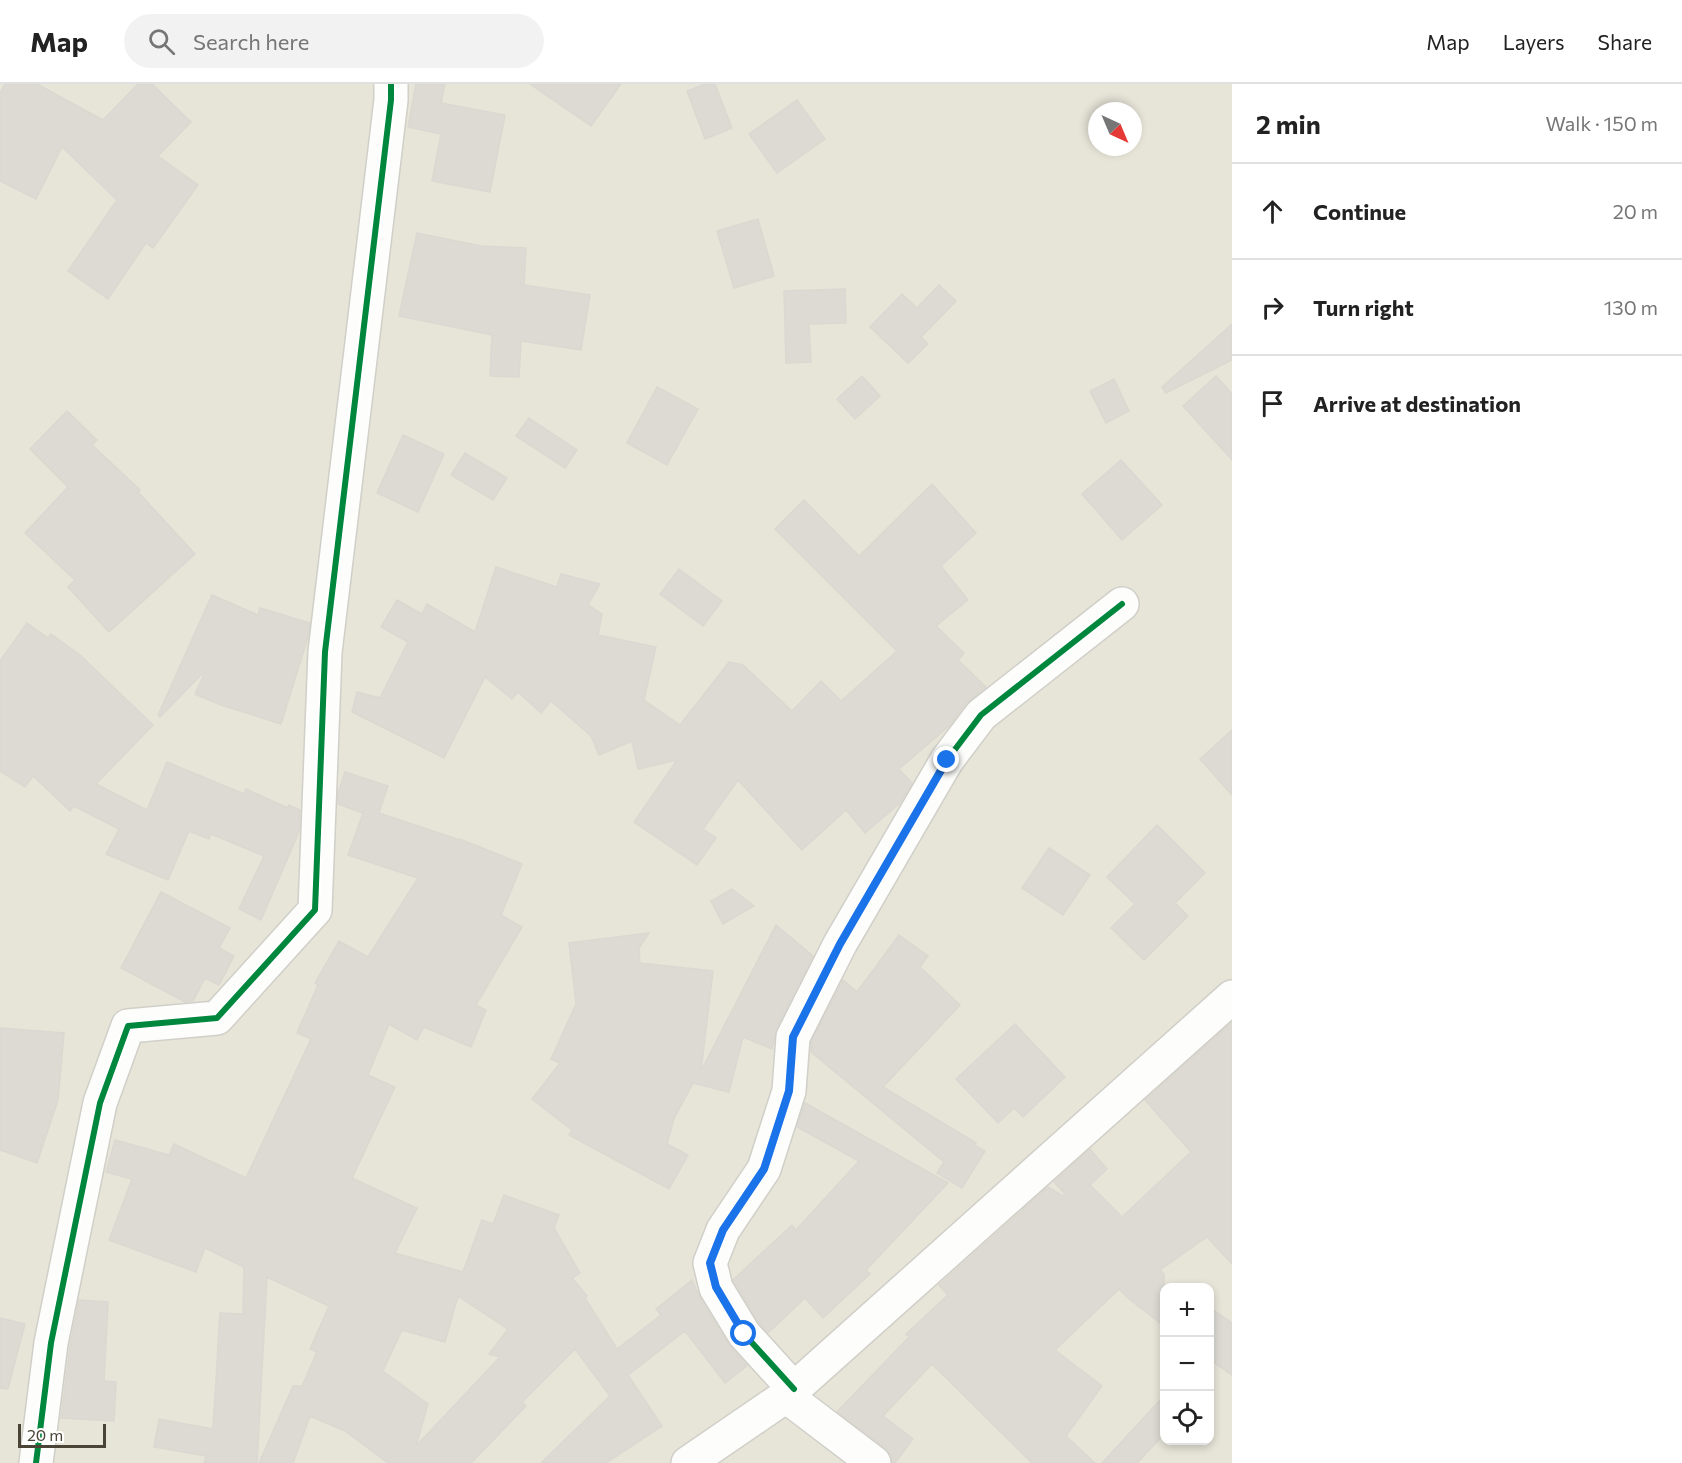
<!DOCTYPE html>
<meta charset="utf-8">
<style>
:root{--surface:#fff;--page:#f2f2f2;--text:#222;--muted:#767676;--line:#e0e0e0}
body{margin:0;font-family:Commissioner,sans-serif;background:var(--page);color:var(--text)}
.controls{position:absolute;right:18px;bottom:18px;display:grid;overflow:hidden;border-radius:12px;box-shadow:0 3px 9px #0003}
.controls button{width:54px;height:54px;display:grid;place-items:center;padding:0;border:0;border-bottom:2px solid var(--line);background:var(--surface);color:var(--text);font:30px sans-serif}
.compass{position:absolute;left:1088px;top:18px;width:54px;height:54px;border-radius:50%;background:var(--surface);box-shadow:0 3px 9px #0003;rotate:136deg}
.scale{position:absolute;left:18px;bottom:15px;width:88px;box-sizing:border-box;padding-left:6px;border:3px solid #4a4436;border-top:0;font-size:16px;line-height:21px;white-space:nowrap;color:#4a4436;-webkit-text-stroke:4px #fff;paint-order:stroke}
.stop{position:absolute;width:18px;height:18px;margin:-14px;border:4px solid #1a73e8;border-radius:50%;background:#fff}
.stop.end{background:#1a73e8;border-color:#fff;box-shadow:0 2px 6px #0008}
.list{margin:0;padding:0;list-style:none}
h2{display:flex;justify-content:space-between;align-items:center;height:78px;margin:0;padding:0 24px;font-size:26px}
h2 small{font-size:20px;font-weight:400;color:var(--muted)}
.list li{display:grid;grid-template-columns:39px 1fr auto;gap:18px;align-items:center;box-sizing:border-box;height:96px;padding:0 24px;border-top:2px solid var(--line)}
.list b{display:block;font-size:22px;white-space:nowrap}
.list em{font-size:20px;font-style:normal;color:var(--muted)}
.icon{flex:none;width:33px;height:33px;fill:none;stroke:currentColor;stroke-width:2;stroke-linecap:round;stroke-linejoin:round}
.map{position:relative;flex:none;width:1232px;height:1379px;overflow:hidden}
header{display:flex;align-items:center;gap:36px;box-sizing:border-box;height:84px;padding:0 30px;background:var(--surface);border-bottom:2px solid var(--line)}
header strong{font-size:28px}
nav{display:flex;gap:33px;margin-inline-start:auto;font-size:21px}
.search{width:420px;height:54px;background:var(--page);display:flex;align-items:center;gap:15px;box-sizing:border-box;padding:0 21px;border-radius:33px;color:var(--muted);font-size:22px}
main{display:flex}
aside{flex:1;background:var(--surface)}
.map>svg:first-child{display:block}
</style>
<header>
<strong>Map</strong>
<div class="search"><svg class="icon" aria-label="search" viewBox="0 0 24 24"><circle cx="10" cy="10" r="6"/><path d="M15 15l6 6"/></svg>Search here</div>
<nav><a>Map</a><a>Layers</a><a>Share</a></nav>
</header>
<main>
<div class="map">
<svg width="1232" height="1379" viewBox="0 0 1232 1379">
<rect width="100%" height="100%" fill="#f2f1eb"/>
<path fill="#e7e4d8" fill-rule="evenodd" d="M0,0H1232V1379H0ZM1097,27H1133V63H1097ZM1164,1204H1210V1356H1164Z"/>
<g fill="#dcdad3" stroke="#dbd8d1" stroke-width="1.5" fill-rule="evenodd">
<polygon points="5,0 37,0 103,36 138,0 152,0 191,38 158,72 198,101 153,164 146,159 108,215 68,187 117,116 62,63 36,115 0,97 0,9"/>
<polygon points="416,0 445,0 441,19 505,31 490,108 432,97 441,50 408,43"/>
<polygon points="530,0 621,0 591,42"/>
<polygon points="705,0 715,0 732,44 705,55 687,7"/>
<polygon points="797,16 825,55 777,89 749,50"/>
<polygon points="758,135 774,192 734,204 717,147"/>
<polygon points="417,149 481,162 526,164 524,201 590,211 581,266 521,257 519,293 490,292 492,251 399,232"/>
<polygon points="939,201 956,217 921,253 928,260 908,279 870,243 902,210 917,224"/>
<polygon points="845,205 846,239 809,240 811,278 786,279 784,207"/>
<polygon points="1232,240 1232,276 1166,309 1162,303"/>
<polygon points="862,292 880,312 855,335 837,315"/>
<polygon points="1216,292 1232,310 1232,376 1183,322"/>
<polygon points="1114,295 1129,327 1106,339 1090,307"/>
<polygon points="657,303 698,325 667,381 627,359"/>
<polygon points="67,327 97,356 92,361 140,406 138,408 195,470 109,548 68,503 75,496 25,449 68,403 30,365"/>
<polygon points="529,334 577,366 565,384 516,352"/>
<polygon points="403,351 444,370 418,428 377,409"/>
<polygon points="465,369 507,394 493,416 451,391"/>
<polygon points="1121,376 1162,421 1122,456 1082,410"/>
<polygon points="932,400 976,449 941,482 968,516 936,542 964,569 958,576 986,603 966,619 949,642 899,685 912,699 900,719 865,749 846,726 802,766 738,696 703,745 716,754 697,781 634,738 677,676 638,685 632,657 599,671 591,652 551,617 541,629 518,608 512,615 485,593 444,674 352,628 357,608 380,614 408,558 381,543 397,516 422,530 427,520 475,548 496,483 557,503 561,490 600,500 588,521 602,530 598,551 656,563 644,616 680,641 729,578 743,581 792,627 821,597 841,617 897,567 775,445 804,416 859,472"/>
<polygon points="679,485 722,517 703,542 660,510"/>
<polygon points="212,511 258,531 260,524 310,539 308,553 281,640 221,621 195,610 206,586 160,633 158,631"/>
<polygon points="27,539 48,554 51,550 80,571 153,641 96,700 147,726 167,678 244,710 246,705 288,724 289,721 300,726 299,748 261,836 239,825 264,772 211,750 209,755 189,747 168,796 106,770 119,745 74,722 70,727 33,692 25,703 0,687 0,577"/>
<polygon points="1232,646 1232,711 1200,675"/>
<path d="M345,688L388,702L379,729L460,756V755L522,780L501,831L522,843L476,921L486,926L471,963L424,943L417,956L389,940L368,991L395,1003L352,1094L417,1124L395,1169L463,1188L482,1136L493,1140L504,1111L559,1131L554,1144L580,1189L572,1194L587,1212L585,1214L617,1265L661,1231L656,1225L692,1196L700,1214L728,1260L747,1282L725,1299L685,1247L628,1291L662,1342L606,1379H541L610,1312L575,1265L522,1318L526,1322L471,1379H388L345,1347L310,1332L293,1379H259L293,1302H302L317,1268L310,1265L329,1222L267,1193L257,1379H204L206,1372L154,1363L159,1335L213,1345L220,1229L243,1230L244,1183L205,1164L196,1188L109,1156L132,1095L106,1088L115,1056L169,1071L174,1060L246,1094L311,955L297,949L318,901L315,899L339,857L368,873L418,794L348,771L363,729L338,720V709ZM458,1212L508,1245L489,1270L500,1273L416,1362L428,1320L383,1287L402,1246L445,1258Z"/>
<polygon points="1157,741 1205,789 1175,819 1188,832 1144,876 1111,844 1135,820 1107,793"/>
<polygon points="1049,764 1090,791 1063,831 1022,804"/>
<polygon points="732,805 754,822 723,840 711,817"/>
<polygon points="161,808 230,844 219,864 234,872 219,901 205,894 193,917 185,918 121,884"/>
<polygon points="776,841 813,872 776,945 772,965 743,953 729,1008 693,999 674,1035 667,1060 688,1071 669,1105 569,1051 572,1046 532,1015 560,979 551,975 576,920 569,859 649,849 639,864 640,879 713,887 701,987"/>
<polygon points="899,851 928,872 920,883 960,921 883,1003 976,1059 974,1061 985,1067 962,1104 937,1089 944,1078 811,968 811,958 843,896 857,908"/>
<polygon points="1232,938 1232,1180 1207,1153 1160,1186 1164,1190 1164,1242 1129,1215 1119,1205 1055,1266 1102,1302 1066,1352 1095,1379 1032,1379 932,1280 883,1332 913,1355 895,1379 892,1379 891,1371 885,1364 837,1328 909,1253 906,1250 948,1211 939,1201 1048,1103 1063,1112 1065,1110 1054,1098 1090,1065 1107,1085 1090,1101 1122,1133 1191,1068 1145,1016"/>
<polygon points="1015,940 1065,993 1023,1033 1014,1024 998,1039 956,995"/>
<polygon points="0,944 64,949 58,1016 37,1079 0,1066"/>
<polygon points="805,1019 948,1099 866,1186 870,1190 823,1234 805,1214 768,1249 759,1239 733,1196 792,1141 796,1146 859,1077 797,1043"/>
<polygon points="79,1216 108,1218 104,1297 116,1298 114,1337 61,1334 70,1262"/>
<polygon points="1209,1223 1232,1239 1232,1291 1209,1275"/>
<polygon points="0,1234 25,1240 8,1305 0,1304"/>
<polygon points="1164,1312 1164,1350 1137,1379 1102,1379"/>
</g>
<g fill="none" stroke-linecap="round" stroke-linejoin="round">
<g stroke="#d0cfc8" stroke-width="36">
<g id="minor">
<polyline points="794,1305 744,1250 716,1204 710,1179 723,1146 764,1085 789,1007 793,953 840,860 947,676 981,631 1122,520"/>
<polyline points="786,1312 874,1379"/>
<polyline points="36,1379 51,1259 100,1019 128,942 217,934 315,826 325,568 391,16 391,0"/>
<polyline points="688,1379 786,1312 1232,913"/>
</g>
</g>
<use href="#minor" stroke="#fdfdfc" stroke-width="33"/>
<g stroke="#fff" stroke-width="10">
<g id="cycleway">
<polyline points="794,1305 744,1250 716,1204 710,1179 723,1146 764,1085 789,1007 793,953 840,860 947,676 981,631 1122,520"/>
<polyline points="36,1379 51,1259 100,1019 128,942 217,934 315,826 325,568 391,16 391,0"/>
</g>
</g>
<use href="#cycleway" stroke="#00873e" stroke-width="6"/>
</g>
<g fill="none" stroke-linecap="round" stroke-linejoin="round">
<polyline stroke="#1a73e8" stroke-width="8" points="744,1250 716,1203 710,1179 723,1146 764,1085 789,1007 793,953 840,860 947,676"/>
</g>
</svg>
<div class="controls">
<button>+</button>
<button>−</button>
<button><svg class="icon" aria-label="locate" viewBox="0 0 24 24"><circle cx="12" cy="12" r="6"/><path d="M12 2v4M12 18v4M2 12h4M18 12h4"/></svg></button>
</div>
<svg class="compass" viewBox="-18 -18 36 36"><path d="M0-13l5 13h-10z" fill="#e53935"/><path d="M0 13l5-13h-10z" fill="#767676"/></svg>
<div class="scale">20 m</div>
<div class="stop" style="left:744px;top:1250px"></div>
<div class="stop end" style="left:947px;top:676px"></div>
</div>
<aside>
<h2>2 min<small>Walk · 150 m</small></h2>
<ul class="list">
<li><svg class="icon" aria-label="ahead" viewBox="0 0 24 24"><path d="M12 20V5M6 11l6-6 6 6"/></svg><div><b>Continue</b></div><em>20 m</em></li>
<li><svg class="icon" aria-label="right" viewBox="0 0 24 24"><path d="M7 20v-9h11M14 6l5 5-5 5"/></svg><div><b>Turn right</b></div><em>130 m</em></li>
<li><svg class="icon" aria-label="arrive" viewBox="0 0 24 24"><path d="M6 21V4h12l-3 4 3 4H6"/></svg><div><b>Arrive at destination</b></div></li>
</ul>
</aside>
</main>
